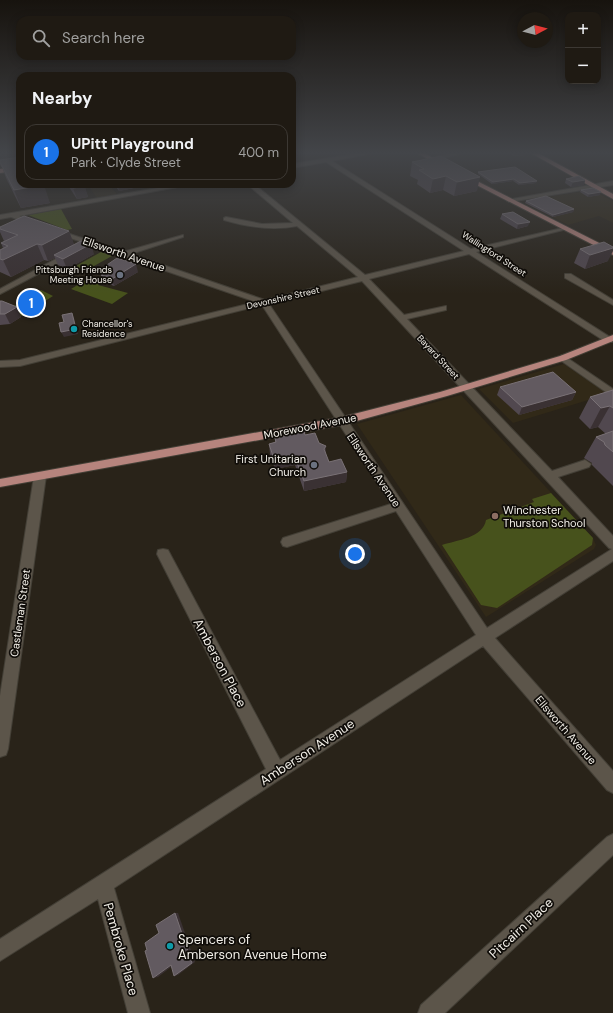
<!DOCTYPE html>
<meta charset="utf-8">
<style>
:root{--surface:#1f1a13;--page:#2c2721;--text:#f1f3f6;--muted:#a1a1a0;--line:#3c3833;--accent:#1a73e8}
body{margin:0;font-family:"DM Sans",sans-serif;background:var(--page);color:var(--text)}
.controls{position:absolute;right:12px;top:12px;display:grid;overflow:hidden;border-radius:8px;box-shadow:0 2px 10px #0003}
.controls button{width:36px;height:36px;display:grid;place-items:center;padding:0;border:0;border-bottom:1px solid var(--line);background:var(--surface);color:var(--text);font:20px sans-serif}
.compass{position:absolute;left:517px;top:12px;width:36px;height:36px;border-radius:50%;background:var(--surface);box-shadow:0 2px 10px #0003;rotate:83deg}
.you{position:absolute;left:355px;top:554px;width:14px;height:14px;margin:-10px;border:3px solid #fff;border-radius:50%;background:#1a73e8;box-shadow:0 0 0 6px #1a73e833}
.badge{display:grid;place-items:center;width:26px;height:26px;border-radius:50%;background:var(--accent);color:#fff;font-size:13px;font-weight:700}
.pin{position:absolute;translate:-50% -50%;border:2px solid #fff;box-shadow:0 1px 4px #0006}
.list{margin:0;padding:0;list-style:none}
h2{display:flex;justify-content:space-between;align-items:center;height:52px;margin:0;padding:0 16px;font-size:17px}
h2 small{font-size:13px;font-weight:400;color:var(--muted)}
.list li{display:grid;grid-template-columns:26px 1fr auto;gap:12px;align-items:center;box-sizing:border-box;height:56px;margin:0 8px 8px;padding:0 8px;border:1px solid var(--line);border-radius:12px}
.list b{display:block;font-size:15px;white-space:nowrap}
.list p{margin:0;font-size:13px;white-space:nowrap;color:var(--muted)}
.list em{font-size:13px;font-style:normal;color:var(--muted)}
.icon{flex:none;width:22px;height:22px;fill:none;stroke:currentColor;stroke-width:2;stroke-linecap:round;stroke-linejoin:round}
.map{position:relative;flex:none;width:613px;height:1013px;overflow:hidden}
.search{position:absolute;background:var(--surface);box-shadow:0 2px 10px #0003;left:16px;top:16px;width:280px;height:44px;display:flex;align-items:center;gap:10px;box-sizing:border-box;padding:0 14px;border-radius:12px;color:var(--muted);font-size:15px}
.panel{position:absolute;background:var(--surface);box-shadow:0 2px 10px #0003;left:16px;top:72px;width:280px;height:116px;border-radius:12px}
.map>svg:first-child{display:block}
</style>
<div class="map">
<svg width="613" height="1013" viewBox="0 0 613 1013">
<rect width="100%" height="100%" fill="#292319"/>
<g fill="#312918">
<polygon points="87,184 108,184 117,194 97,198"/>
<polygon points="592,190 613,201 613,223 599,216 568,225 525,203 547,197"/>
<polygon points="564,364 608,394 513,423 479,389"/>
<polygon points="461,395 593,538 596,545 594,549 486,617 357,424"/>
</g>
<g fill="#47521c">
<polygon points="61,209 72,229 67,230 28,215"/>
<polygon points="101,252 112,256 85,271 74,267"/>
<polygon points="89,278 101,282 98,285 128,293 112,304 71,289"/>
<polygon points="41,290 53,296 22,316 9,309"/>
<path d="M551,493L593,538L592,545L497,608L481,605L442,545C457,540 483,538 486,520L534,502L532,499Z"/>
</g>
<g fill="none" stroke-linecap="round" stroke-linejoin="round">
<g stroke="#433f36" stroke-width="2">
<g id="minor">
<path d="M366,152H378L332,161L471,249L567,227V229L476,252L613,339L612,342H606L469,254L369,279L404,315L446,306V310L407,319L552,471L585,460L591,464L589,467L558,477L613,536V561L495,638L613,771V793L607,790L483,646L114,888L150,1013H128L98,899L0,961V939L266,769L157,554L158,550L163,549L168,550L280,760L476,635L396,511L287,547L283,546L281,542L283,538L391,504L262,305L20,366L0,367V361L20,360L256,302L53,232L52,231L55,229L123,252L183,235V237L131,254L265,300L358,277L297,226C272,231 248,227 224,220V218L226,217L262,224L293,223L247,184H254L365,275L464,251L326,162L292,168V164ZM362,281L609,548L612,549L487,628L269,304Z"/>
<polygon points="457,152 467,152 431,161 428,159"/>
<polygon points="613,181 613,185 509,202 506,200"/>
<polygon points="181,184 194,184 19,216 36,222 37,223 34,225 11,217 0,219 0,215"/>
<polygon points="67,253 74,255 0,294 0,289"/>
<polygon points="565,274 571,274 613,300 613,305 565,278"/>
<polygon points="563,355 613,389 613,397 560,360 560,356"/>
<polygon points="40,472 44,473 46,476 8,749 6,755 0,757 0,696 34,476 36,473"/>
<polygon points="613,834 613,855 445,1013 418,1013 421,1005 607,837"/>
</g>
</g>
<g stroke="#433f36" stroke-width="2">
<g id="major">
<polygon points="415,152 422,152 448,166 443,167"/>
<polygon points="529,152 536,152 613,194 613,199"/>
<polygon points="20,166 20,170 0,173 0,169"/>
<polygon points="465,175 613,250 613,255 463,178 463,176"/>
<polygon points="613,335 613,341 566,360 447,396 342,425 0,487 0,479 342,417 440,392 560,356"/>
</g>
</g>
<use href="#minor" fill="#5c554a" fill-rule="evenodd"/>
<use href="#major" fill="#b6847d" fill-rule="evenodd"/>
</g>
<g fill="#51484f">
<polygon points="0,152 20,152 17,157 50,203 21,208 6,178 2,167 1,167 0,165"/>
<polygon points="508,152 528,152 527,155 514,156"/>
<polygon points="441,156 477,191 454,196 443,190 430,193 417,184 418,180 410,176 412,162"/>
<polygon points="478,172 536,183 519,185 513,181 492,184 478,174"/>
<polygon points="566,179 585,180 584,185 571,187 565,183"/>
<polygon points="67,184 83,184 88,197 77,199"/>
<polygon points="114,184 133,184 134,188 119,191"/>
<polygon points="581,190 600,195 588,197 580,192"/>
<polygon points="526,201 574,209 573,212 553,217 525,203"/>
<polygon points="502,214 528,226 517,229 500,219"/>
<polygon points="0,227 69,231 74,245 94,254 67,269 58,265 55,258 48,261 44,260 11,277 0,272 0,250 3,248 1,243 4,241 0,232"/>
<polygon points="580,249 608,261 585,269 574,263"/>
<polygon points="101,269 138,272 114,286 104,282 101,275 103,274"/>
<polygon points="0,301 17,307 21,317 10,324 0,325"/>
<polygon points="500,387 576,392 572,400 519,415 497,395"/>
<polygon points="613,390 613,486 592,465 592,463 584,458 596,437 606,434 598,427 590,429 579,418 590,397"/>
<polygon points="305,435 319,443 326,455 329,462 347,472 346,482 304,491 295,465 275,469 270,454 269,444 275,443 275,438"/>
</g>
<g fill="#3a3133">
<polygon points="5,152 20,152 16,161 0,162 0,154"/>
<polygon points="515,152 528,152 527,155 514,156"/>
<polygon points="446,176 443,190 430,193 433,179"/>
<polygon points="480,177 477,191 454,196 457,182"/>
<polygon points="514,179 513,181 492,184 493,182"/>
<polygon points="585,180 584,185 571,187 573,182"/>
<polygon points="537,181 536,183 519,185 520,183"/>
<polygon points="118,184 133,184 134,188 119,191"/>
<polygon points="44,185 50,203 21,208 14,190"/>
<polygon points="85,186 88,197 77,199 73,188"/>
<polygon points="601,192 600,195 588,197 589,194"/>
<polygon points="574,209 573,212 553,217 553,215"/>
<polygon points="530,222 528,226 517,229 518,224"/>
<polygon points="69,231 75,247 54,255 55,258 48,261 42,245"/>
<polygon points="37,244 44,260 11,277 3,260"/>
<polygon points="91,244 94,254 67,269 63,259"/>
<polygon points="613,248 613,251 608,261 585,269 590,255"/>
<polygon points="136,264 138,272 114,286 112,279"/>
<polygon points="17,307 21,317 10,324 5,314"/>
<polygon points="72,313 74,318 78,334 64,337 61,332"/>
<polygon points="576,392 572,400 519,415 522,407"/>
<polygon points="610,406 598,427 590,429 601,408"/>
<polygon points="326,446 326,456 324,449"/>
<polygon points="294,455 295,465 275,469 274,459"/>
<polygon points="347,472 346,482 304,491 304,481"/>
<polygon points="175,913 178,913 195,962 178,975 174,976"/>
<polygon points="175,964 158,977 153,978 171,965"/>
</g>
<g fill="#625a60" stroke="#797175">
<polygon points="0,152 5,152 0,154"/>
<polygon points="441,156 480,177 457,182 446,176 433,179 419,170 424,169 412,162"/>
<polygon points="20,157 20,184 43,184 44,185 14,190 0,162 0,160"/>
<polygon points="515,167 537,181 520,183 514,179 493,182 478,172"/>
<polygon points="579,176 585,180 573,182 566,179"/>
<polygon points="70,184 83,184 85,186 73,188"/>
<polygon points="593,188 601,192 589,194 581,190"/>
<polygon points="546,196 574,209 553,215 526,201"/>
<polygon points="513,212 530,222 518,224 502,214"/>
<polygon points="24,216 69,231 42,245 37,244 3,260 0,259 0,250 8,246 1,243 18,235 0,229 0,227"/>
<polygon points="81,241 91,244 63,259 54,255"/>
<polygon points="604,242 613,247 613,248 590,255 580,249"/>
<polygon points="117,258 136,264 112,279 101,275 108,271 101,269"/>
<polygon points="0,301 2,301 17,307 5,314 0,314"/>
<polygon points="72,313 76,329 61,332 59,323 64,322 62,315"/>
<polygon points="553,372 576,392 522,407 500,387"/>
<polygon points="613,390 613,408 610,406 601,408 590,397"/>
<polygon points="295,431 304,431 305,435 315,433 319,443 326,446 324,449 329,462 341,459 347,472 304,481 294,455 274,459 269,444 276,442 275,438 293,434"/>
<polygon points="613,431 613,452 605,445 604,442 596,437"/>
<polygon points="175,913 192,963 174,976 171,965 153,978 145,951 147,950 145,943 159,933 156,925"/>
</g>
<linearGradient id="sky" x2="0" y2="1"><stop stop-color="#17130e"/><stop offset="0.52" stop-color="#434549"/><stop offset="1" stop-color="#434549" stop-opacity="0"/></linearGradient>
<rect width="613" height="294" fill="url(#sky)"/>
<g fill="#6b7280" stroke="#100d09" stroke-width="1.5">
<circle cx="120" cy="275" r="4"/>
<circle cx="314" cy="465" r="4"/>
</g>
<g fill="#0f9aa8" stroke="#100d09" stroke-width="1.5">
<circle cx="74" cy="329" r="4"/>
<circle cx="170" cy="946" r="4"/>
</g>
<circle fill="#8d6e63" stroke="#100d09" stroke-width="1.5" cx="495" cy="516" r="4"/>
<g text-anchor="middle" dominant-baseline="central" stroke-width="3.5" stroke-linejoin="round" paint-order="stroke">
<g font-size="9" fill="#f2efe8" stroke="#100d09">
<text transform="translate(494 254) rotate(33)">Wallingford Street</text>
<text transform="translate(283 298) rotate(-13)">Devonshire Street</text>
<text transform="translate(438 357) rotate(47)">Bayard Street</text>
</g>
<g font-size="9" fill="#f2efe8" stroke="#100d09" text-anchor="end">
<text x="112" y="270">Pittsburgh Friends<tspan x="112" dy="10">Meeting House</tspan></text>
<text x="82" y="324" text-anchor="start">Chancellor's<tspan x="82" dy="10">Residence</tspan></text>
</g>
<g font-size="11" fill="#f2efe8" stroke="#100d09">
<text transform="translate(124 254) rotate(19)">Ellsworth Avenue</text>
<text transform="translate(310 426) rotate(-11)">Morewood Avenue</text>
<text transform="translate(374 470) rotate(56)">Ellsworth Avenue</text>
<text transform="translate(20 613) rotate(-82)">Castleman Street</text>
<text transform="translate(566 730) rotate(49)">Ellsworth Avenue</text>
</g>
<g font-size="11" fill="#f2efe8" stroke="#100d09" text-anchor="end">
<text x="306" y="459">First Unitarian<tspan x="306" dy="13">Church</tspan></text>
<text x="503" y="510" text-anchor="start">Winchester<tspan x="503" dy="13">Thurston School</tspan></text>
</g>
<g font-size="13" fill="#f2efe8" stroke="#100d09">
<text transform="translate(220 663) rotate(62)">Amberson Place</text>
<text transform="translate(307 752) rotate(-33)">Amberson Avenue</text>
<text transform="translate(521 928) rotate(-43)">Pitcairn Place</text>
<text transform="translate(121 949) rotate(74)">Pembroke Place</text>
</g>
<g font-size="13" fill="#f2efe8" stroke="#100d09" text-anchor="start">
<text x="178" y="939">Spencers of<tspan x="178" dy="15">Amberson Avenue Home</tspan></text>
</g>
</g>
</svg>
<div class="controls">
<button>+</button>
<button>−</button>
</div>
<svg class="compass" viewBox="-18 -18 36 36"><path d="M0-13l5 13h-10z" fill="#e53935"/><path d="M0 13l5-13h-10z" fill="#a1a1a0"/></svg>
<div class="you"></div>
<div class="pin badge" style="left:31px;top:303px">1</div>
<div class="search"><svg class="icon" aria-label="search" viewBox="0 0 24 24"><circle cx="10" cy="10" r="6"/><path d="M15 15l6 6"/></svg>Search here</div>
<section class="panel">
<h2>Nearby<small></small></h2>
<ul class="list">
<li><span class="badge">1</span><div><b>UPitt Playground</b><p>Park · Clyde Street</p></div><em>400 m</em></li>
</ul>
</section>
</div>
